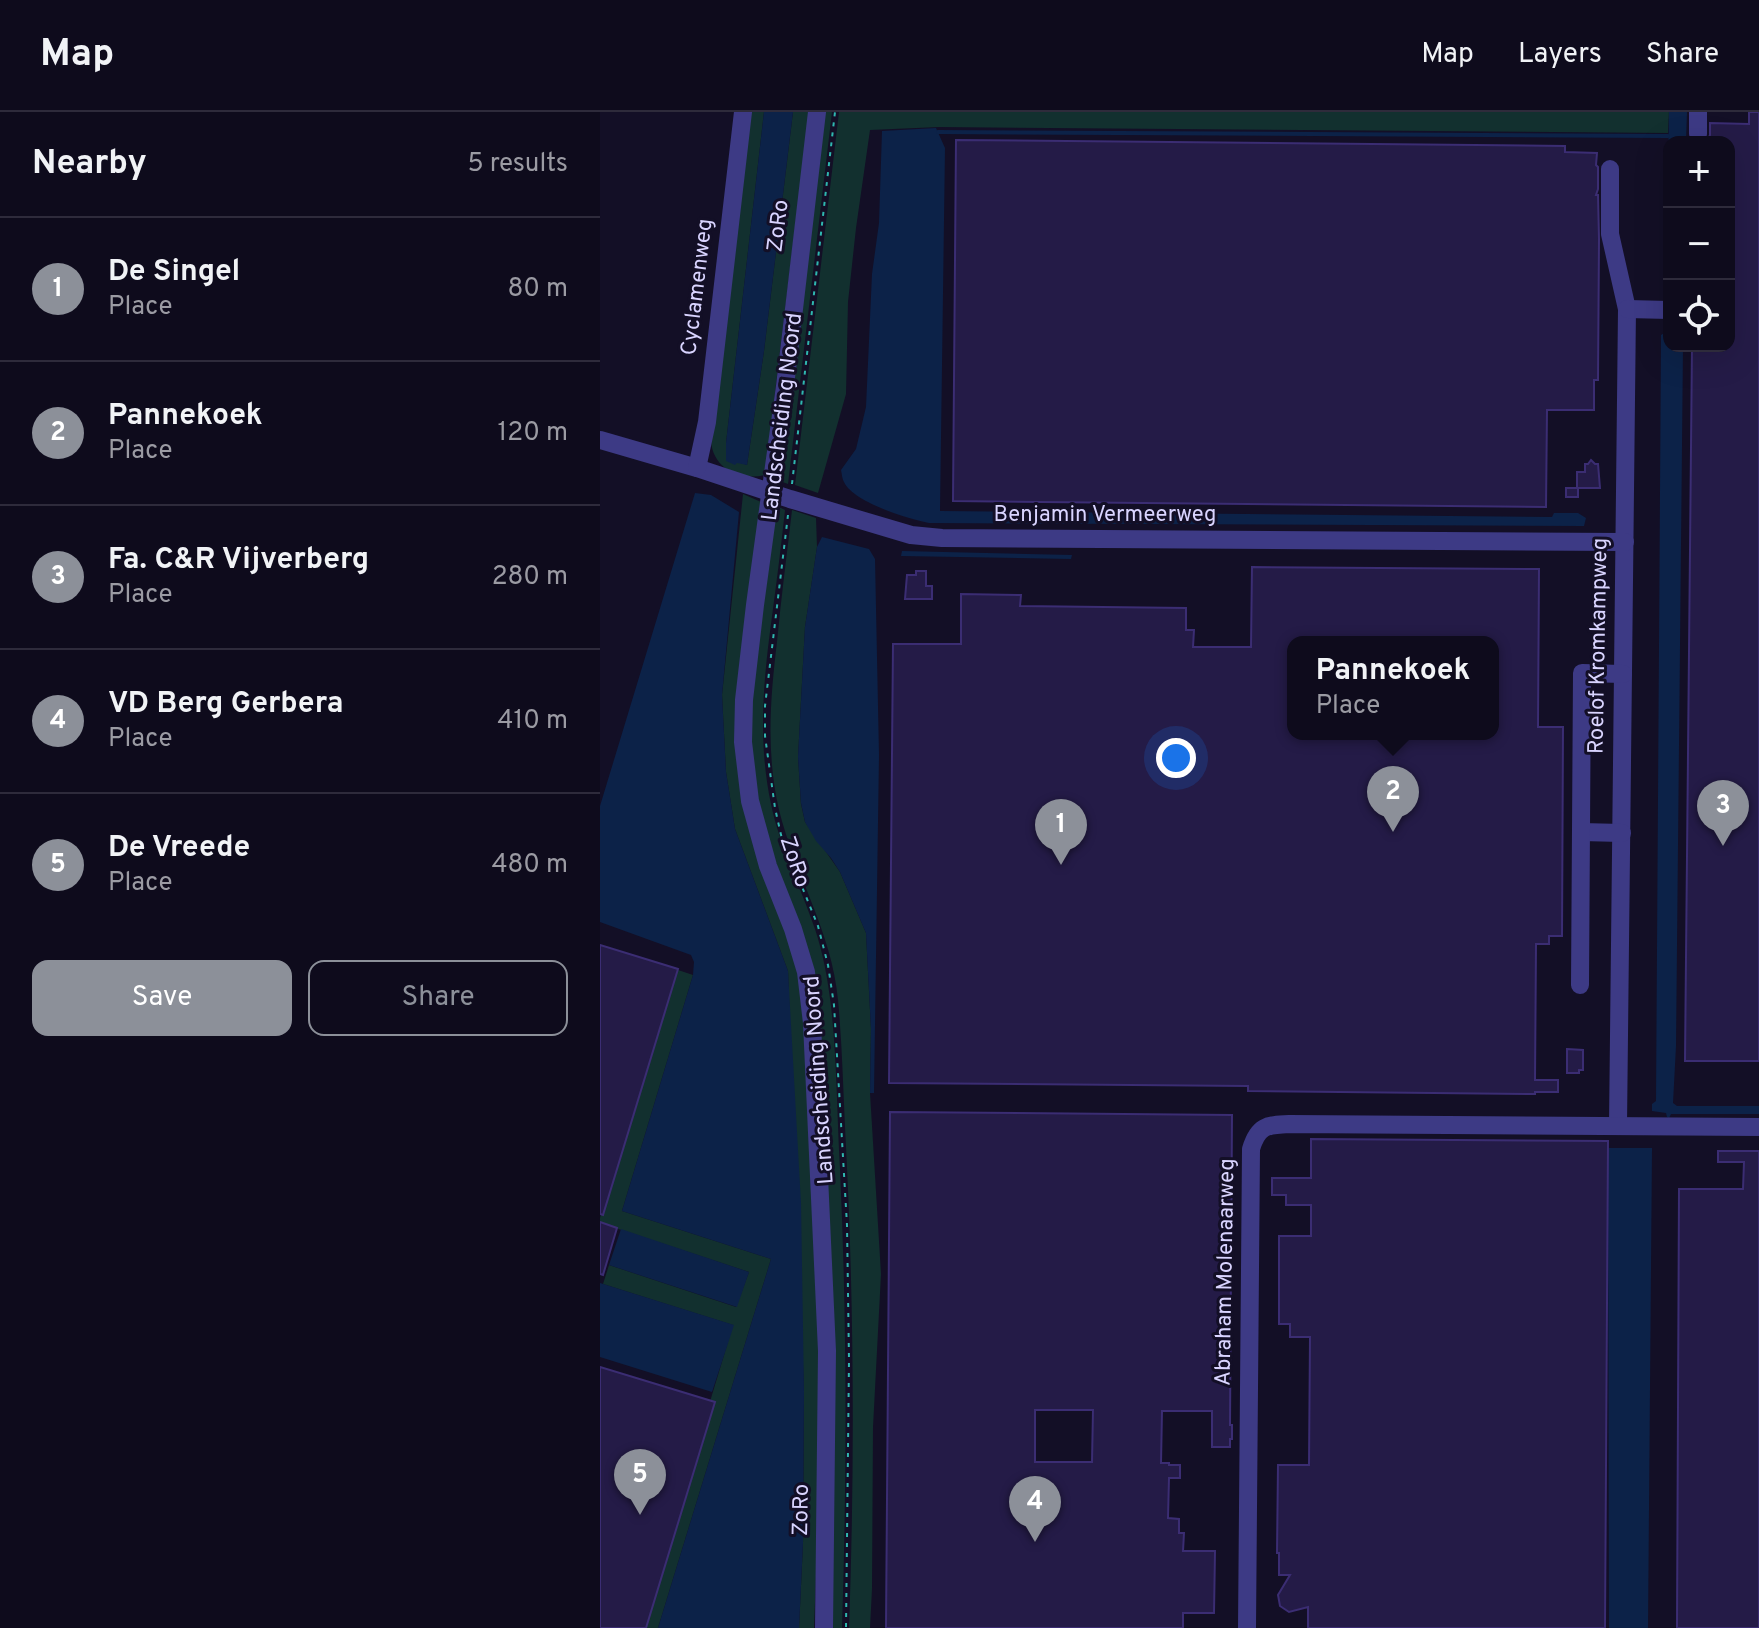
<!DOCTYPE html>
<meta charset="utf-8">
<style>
:root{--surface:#0e0b1c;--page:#171425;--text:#f1f3f6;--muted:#9b9ba3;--line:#2e2b3b;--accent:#8c9099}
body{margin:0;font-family:Overpass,sans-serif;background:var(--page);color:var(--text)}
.controls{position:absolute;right:24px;top:24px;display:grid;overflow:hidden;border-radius:16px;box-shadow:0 8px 32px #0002}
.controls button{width:72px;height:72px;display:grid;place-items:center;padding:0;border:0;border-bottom:2px solid var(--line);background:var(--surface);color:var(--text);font:40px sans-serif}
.you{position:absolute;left:576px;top:646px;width:28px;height:28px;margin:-20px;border:6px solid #fff;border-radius:50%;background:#1a73e8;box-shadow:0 0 0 12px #1a73e833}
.badge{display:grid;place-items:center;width:52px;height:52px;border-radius:50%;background:var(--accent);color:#fff;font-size:26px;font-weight:700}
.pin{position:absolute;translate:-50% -66px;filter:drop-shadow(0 2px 4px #0008)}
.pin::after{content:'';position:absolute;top:42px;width:28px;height:24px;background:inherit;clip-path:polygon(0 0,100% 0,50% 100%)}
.popup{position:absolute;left:687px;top:524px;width:212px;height:104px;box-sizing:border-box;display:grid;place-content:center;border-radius:16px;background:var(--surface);filter:drop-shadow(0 2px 6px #0005);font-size:26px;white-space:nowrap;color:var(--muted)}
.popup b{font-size:30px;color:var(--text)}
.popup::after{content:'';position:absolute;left:50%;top:100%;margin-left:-16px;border:16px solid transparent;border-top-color:var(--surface)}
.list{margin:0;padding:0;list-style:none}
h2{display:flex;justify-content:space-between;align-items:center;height:104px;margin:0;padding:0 32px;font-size:34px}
h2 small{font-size:26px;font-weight:400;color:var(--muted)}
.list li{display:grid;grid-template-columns:52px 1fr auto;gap:24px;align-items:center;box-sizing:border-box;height:144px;padding:0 32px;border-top:2px solid var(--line)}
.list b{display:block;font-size:30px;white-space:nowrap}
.list p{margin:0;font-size:26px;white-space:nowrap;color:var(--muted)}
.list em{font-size:26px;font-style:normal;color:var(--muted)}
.actions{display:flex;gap:16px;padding:24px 32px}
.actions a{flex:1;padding:18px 0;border:2px solid var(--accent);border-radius:16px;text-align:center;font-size:28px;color:var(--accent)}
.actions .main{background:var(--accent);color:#fff}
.icon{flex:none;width:44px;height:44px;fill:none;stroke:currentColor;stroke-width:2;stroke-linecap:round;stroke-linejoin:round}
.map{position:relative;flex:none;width:1159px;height:1516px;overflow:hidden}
header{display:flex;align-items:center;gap:48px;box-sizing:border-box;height:112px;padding:0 40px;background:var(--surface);border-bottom:2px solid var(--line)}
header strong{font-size:38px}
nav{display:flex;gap:44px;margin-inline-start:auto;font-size:28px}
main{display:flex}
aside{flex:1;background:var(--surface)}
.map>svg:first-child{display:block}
</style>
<header>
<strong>Map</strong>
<nav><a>Map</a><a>Layers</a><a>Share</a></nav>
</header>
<main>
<aside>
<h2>Nearby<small>5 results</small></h2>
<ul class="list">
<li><span class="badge">1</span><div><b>De Singel</b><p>Place</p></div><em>80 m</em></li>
<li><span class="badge">2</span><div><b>Pannekoek</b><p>Place</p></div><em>120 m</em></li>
<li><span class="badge">3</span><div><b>Fa. C&amp;R Vijverberg</b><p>Place</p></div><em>280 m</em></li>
<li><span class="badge">4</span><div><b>VD Berg Gerbera</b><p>Place</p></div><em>410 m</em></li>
<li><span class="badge">5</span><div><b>De Vreede</b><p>Place</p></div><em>480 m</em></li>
</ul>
<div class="actions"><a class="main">Save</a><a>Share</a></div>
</aside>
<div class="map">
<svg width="1159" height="1516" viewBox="0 0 1159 1516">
<rect width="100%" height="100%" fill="#130f26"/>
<g fill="#12302f">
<path d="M150,0H164L126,331L127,346L147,353L164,239L193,0H209L165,363C140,369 113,357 111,329Z"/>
<polygon points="223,0 232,0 188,372 180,369"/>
<polygon points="239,0 1069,0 1068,21 339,15 270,18 256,116 248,190 246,282 218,381 195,373"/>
<polygon points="143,382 161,390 135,628 199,858 204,907 219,1240 218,1412 214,1516 199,1516 203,1431 204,1279 188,859 135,717 126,660 122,583"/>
<path d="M175,393L185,398C181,436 176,474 171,512C163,572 158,631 171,692C180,736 201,775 215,817C223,841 228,868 231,894C237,948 237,1003 240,1057C247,1210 247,1363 242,1516H229L219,917L169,741L148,657L149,585Z"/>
<path d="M192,398L216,406L217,435L205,515L198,645L201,692L205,710L240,760L266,821L271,917L270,981L281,1162L273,1315L272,1477L270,1516H249C255,1349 254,1182 245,1015C243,973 242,930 238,888C232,820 195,763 179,698C166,641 170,588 177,530C181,486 187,442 192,398Z"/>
<polygon points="78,858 93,863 22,1099 171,1147 58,1516 42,1516 133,1213 3,1172 9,1153 136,1195 149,1160 0,1111 0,1106"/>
</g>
<g fill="#0c2248">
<polygon points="164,0 193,0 164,239 147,353 137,351 135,353 126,349 126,331"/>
<polygon points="1069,0 1087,0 1086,30 1069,30 1069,176 1066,173"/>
<path d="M336,16L345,36L340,399L952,405L954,401H978L986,406L984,414L329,411C308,407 253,390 244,370C242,367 242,362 241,358L256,337L266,295L272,162L279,111L282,19Z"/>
<polygon points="1069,218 1069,234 1083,234 1076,934 1073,991 1077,994 1159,994 1159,1002 1071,1002 1069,1006 1067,1005 1066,1001 1052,999 1052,992 1056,989 1061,228 1061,223"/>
<polygon points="95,381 111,383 139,400 122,583 126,660 135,717 188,859 201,1091 204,1279 203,1431 199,1516 58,1516 171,1147 22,1099 93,863 94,850 91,843 0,810 0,694"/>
<polygon points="222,425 269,437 275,447 279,643 274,981 270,981 271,917 266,821 240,760 231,746 216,729 205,710 201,691 198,645 205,515 217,435"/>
<polygon points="302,439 472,443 471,447 301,444"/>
<polygon points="1008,1036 1052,1036 1048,1516 1009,1516"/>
<polygon points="21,1117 149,1160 137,1195 9,1153"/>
<polygon points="0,1171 134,1213 112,1280 0,1245"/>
</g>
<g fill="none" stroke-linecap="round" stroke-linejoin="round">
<polyline stroke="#0c2248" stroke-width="4" points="338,20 1068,24"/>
</g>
<g fill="#241b47" stroke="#3b2d73" stroke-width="2" fill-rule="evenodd">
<polygon points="1149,0 1159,0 1159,949 1085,949 1092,234 1129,234 1129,30 1107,30 1110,23 1110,11 1149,12"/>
<polygon points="356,28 965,34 965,40 997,41 996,53 998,55 998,77 996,83 998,83 999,127 998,268 994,268 994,298 947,298 946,395 353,389"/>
<polygon points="991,348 995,352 998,352 1000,376 978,376 978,385 966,385 966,376 977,376 977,360 985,360 985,352 988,352"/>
<path d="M652,455L939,457L938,615H963L962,824H949V832H936L935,968H958V980H935V982L648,979V974L289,971L293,532H361V482L421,483L420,494L586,496V518H594L593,535H651ZM693,530H893V622H693Z"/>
<polygon points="316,459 326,459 326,474 332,474 332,487 305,487 307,463 316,463"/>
<polygon points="0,833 78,857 3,1103 0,1102"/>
<polygon points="967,937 983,938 983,958 979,958 979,961 967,961"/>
<path d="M290,1000L632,1003L630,1313H632V1327H630V1335H612V1299H562L561,1351H569V1353H580V1366H569L568,1406L579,1407V1421H584L583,1439H615L614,1501H583V1516H286ZM435,1298H493L492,1350H435Z"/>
<polygon points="711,1027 1008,1029 1005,1516 708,1516 708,1495 689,1500 680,1494 678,1483 690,1463 679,1463 679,1441 677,1441 678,1353 709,1353 710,1225 690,1225 690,1212 679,1212 679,1124 711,1124 711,1093 686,1093 686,1083 672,1083 672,1066 711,1066"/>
<polygon points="1118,1039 1159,1039 1159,1516 1077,1516 1079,1077 1143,1077 1144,1050 1118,1050"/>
<polygon points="0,1110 17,1116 3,1163 0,1162"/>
<polygon points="0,1255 115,1290 46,1516 0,1516"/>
</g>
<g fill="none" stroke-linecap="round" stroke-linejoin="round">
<g stroke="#2fb8b0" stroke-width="2" stroke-dasharray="4 6" stroke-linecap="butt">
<polyline points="192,372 235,0"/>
<polyline points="188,403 165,594 165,624 175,696 181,723 218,814 228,853 234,893 247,1113 249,1248 246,1516"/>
</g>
<g stroke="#3d3a85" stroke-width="18">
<polyline points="217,0 185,274 155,493 144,588 143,630 150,689 168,754 193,817 206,860 212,911 227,1239 224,1516"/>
<polyline points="1098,22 1098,0"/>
<polyline points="1010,57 1010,122 1027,197 1018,1014"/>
<polyline points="1027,197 1069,198"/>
<polyline points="0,328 97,356 190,387 311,423 342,426 1025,430"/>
<polyline points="97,356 107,310 143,0"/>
<polyline points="981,720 1022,721"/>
<polyline points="980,873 982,561 1023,562"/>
<path d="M647,1516L651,1037C658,1014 666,1013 689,1012L1159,1015"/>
</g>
</g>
<g text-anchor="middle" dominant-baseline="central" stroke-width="6" stroke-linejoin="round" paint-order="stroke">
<g font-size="22" fill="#d9d4ff" stroke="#130f26">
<text transform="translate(179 114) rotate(-83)">ZoRo</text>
<text transform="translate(98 175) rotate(-83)">Cyclamenweg</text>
<text transform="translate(183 305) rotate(-83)">Landscheiding Noord</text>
<text x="505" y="403">Benjamin Vermeerweg</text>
<text transform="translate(999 534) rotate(-89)">Roelof Kromkampweg</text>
<text transform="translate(194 750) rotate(71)">ZoRo</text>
<text transform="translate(220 968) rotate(-94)">Landscheiding Noord</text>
<text transform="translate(626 1160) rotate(-89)">Abraham Molenaarweg</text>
<text transform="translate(202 1398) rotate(-89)">ZoRo</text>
</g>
</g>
</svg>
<div class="controls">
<button>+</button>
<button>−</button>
<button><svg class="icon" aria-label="locate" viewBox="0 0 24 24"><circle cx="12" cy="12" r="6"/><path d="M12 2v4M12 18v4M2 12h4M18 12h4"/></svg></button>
</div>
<div class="you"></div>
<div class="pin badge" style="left:461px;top:753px">1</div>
<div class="pin badge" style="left:793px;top:720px">2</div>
<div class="popup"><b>Pannekoek</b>Place</div>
<div class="pin badge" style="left:1123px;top:734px">3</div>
<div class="pin badge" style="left:435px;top:1430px">4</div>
<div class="pin badge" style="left:40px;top:1403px">5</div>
</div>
</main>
